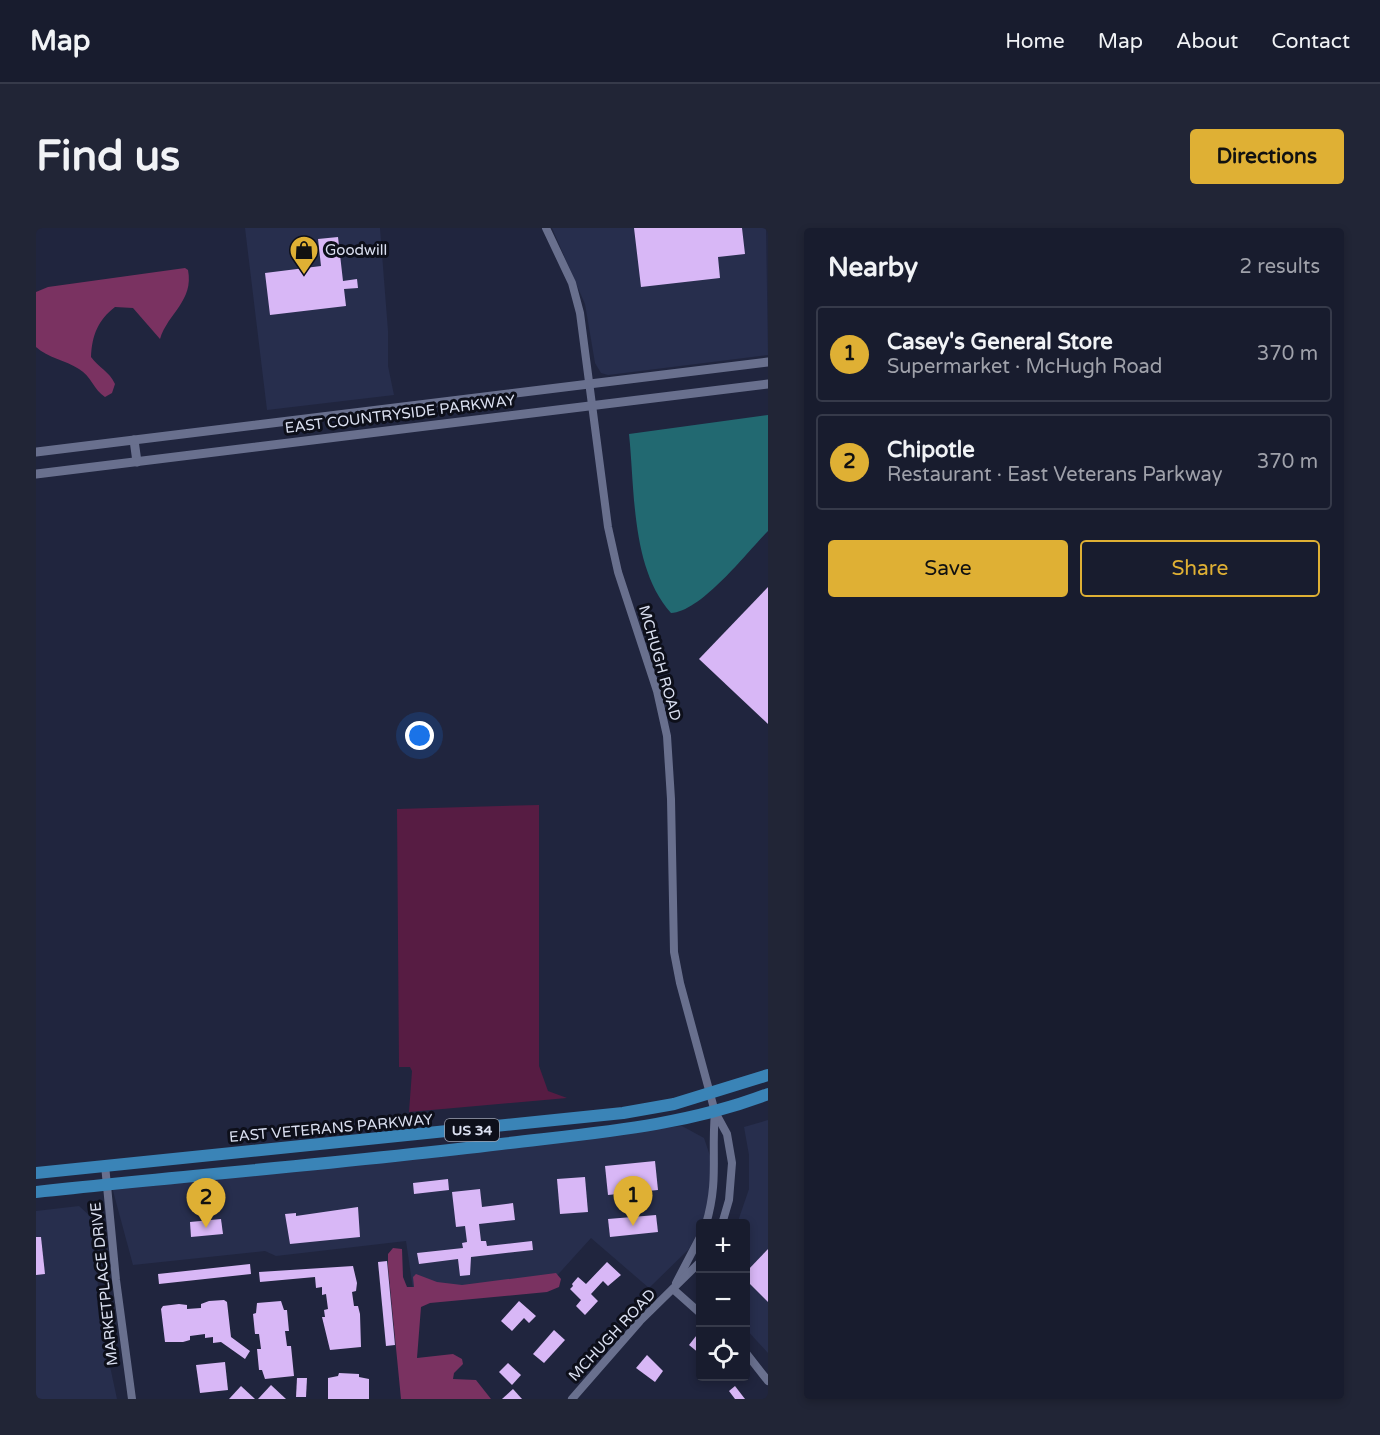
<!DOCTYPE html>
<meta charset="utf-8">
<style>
:root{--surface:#181c2e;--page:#212536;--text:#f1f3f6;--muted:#9fa1aa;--line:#363a4a;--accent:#dfb034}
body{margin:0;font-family:"Varela Round",sans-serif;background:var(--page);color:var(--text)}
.controls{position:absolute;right:18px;bottom:18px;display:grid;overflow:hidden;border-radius:6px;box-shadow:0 3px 9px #0003}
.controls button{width:54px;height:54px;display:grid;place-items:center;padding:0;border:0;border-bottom:2px solid var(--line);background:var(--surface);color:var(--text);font:30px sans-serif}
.you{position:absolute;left:384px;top:508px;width:21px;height:21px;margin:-15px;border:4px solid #fff;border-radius:50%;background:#1a73e8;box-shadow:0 0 0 9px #1a73e833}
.badge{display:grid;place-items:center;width:39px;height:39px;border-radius:50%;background:var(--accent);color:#111;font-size:20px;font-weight:700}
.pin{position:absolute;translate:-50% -50px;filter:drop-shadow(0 2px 3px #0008)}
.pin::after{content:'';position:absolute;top:32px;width:21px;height:18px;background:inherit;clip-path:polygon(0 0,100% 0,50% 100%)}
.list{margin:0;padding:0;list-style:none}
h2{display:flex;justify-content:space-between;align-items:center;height:78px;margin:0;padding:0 24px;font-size:26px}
h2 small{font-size:20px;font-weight:400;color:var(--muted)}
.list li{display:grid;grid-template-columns:39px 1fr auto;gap:18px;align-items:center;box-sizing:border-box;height:96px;margin:0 12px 12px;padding:0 12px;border:2px solid var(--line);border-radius:6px}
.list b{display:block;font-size:22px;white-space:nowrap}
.list p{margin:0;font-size:20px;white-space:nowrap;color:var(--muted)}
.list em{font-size:20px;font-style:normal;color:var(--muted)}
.actions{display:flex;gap:12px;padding:18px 24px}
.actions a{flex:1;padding:14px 0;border:2px solid var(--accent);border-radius:6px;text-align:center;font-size:21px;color:var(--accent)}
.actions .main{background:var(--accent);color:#111}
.icon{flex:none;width:33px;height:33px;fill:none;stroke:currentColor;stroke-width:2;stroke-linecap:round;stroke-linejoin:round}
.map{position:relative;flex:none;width:732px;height:1171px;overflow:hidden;border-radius:6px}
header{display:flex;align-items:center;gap:36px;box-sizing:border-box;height:84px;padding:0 30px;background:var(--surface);border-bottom:2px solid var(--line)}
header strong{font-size:28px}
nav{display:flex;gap:33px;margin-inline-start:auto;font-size:21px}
.intro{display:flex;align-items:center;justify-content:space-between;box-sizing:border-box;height:144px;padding:0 36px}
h1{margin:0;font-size:42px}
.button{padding:15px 27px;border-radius:6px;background:var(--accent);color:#111;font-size:21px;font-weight:700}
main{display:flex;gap:36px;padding:0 36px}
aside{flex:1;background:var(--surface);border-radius:6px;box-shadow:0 3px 9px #0003}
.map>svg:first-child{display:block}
</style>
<header>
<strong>Map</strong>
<nav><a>Home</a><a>Map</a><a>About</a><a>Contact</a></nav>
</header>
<div class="intro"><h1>Find us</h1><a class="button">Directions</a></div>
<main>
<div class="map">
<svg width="732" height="1171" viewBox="0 0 732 1171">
<rect width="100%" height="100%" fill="#20253e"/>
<g fill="#272e4d">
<polygon points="209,0 344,0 352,103 352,138 358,167 231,182"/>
<polygon points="516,0 730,0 732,127 572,147 565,145 559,135 549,76"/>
<polygon points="732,892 732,1125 710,1101 710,996 701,996 713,961 713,927 708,899"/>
<polygon points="646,898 668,910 676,934 676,965 668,992 653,1021 613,1060 555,1010 517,1052 378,1068 370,1013 240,1028 229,1023 97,1037 76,959"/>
<polygon points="43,978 54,988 68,1110 81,1171 0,1171 0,983"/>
</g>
<polygon fill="#571c43" points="503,577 503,838 512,863 531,870 373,884 376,843 374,839 363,839 361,581"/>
<g fill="#7a3261">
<path d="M149,40L152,42C158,73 132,85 124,111L97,80L79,79C62,92 56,107 55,129C63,140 73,143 79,156L76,165L69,169C58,162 55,148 43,141C29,132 12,130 0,119V64L12,59Z"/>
<polygon points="357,1020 366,1021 367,1049 371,1059 378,1059 377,1049 380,1046 401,1054 426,1057 520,1045 525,1051 523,1059 511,1064 394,1075 385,1079 381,1130 417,1126 426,1131 427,1136 418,1145 417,1151 440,1152 455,1171 365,1171 352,1038 352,1026"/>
</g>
<path fill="#226971" d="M732,187V303C710,325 666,383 635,385C595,340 599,263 593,206Z"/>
<g fill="#d8b7f6">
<polygon points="598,0 706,0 709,26 682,29 684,50 605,59"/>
<polygon points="302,9 307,53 321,51 322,60 308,61 310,78 234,87 229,45 285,38 282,11"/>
<polygon points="732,359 732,496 663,431"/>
<polygon points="619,933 622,962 572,967 569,938"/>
<polygon points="549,949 552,984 524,986 521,951"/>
<polygon points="412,951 413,962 378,966 377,955"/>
<polygon points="444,961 446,979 477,975 479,992 443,996 445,1013 450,1013 451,1018 496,1013 497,1022 435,1029 434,1047 424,1048 422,1031 383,1036 381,1025 427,1020 426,1015 431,1014 429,998 420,999 416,964"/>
<polygon points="322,979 324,1009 254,1016 249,986 260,985 260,988"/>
<polygon points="620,987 622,1004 574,1009 572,991"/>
<polygon points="185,991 187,1006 155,1009 154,994"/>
<polygon points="0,1009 5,1009 9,1046 0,1047"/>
<polygon points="732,1021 732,1074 710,1052 710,1044"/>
<polygon points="351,1033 359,1117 350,1118 342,1034"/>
<polygon points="571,1034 585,1047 572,1058 567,1053 555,1066 562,1073 549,1087 540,1078 545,1072 534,1061 537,1058 536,1056 542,1049 550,1056"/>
<polygon points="214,1036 215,1046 123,1056 122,1046"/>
<polygon points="317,1038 321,1055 320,1063 316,1064 318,1078 322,1078 324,1086 325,1119 294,1122 286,1089 289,1089 288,1082 292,1081 290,1066 286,1067 286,1059 280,1060 279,1049 224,1054 223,1044"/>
<polygon points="188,1072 191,1074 195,1109 214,1123 209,1131 185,1114 177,1115 177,1109 169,1110 169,1106 154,1108 154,1112 147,1114 129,1114 125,1081 127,1078 143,1076 151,1077 151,1081 165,1080 165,1076 173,1073"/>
<polygon points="245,1073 248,1082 251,1082 253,1103 249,1103 251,1118 255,1118 258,1148 229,1151 226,1142 223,1142 221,1121 225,1121 223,1106 219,1106 217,1086 220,1085 221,1075"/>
<polygon points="483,1073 500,1088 493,1095 488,1090 476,1103 465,1093"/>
<polygon points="518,1102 529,1112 508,1135 497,1126"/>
<polygon points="664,1103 664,1126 653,1117"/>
<polygon points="611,1127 627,1143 619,1154 600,1140"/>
<polygon points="189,1134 192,1162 164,1165 160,1137"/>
<polygon points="472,1135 485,1147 476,1157 463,1144"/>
<polygon points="303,1145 323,1146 323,1149 333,1151 333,1171 292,1171 292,1150 302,1148"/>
<polygon points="261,1150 271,1150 270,1169 260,1169"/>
<polygon points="235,1157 250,1171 222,1171"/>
<polygon points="205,1158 219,1171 193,1171"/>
<polygon points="699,1158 709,1171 699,1171 693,1163"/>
<polygon points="477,1161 486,1171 466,1171"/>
</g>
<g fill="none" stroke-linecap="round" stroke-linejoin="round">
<g stroke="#69708e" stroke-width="8">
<polyline points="510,0 536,55 544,85 572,299 582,344 621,463 631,508 635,571 638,724 644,755 679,884 691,906 696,935 693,972 686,996"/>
<polyline points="69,937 80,1052 96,1171"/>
<path d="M670,996C683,952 675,927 679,885"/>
<polyline points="640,1055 664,1009"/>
<polyline points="637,1061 664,1085"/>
<polyline points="710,1125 732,1153"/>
<polyline points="536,1171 604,1093 664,1034"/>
</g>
<g stroke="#69708e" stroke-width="9">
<polyline points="98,212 101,234"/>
<polyline points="0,224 732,134"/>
<polyline points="0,246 732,156"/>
</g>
<g stroke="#3a84b7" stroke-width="12">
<polyline points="0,945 587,885 638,876 732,847"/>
<path d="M0,964C155,947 310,935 465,916C556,905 646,899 732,866"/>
</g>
</g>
<defs>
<g id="shop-pin" transform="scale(1.5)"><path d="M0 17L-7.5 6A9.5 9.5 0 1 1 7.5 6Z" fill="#dfb034" stroke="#0d0f1a"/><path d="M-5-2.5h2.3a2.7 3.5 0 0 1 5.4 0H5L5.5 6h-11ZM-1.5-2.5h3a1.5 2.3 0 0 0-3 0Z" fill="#111"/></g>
</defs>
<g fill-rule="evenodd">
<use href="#shop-pin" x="268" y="22"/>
</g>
<g text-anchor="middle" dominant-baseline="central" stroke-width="6" stroke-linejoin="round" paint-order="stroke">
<rect fill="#0d0f1a" stroke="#9da1b0" stroke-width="1.5" x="409" y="891" width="54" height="22" rx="4.5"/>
<g font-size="14" font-weight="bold" fill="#dbe0f1">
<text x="436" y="902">US 34</text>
</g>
<g font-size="15" fill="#dbe0f1" stroke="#0d0f1a" text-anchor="start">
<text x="289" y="22">Goodwill</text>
</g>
<g font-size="15" fill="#dbe0f1" stroke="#0d0f1a">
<text transform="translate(364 186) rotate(-7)">EAST COUNTRYSIDE PARKWAY</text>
<text transform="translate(624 435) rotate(74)">MCHUGH ROAD</text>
<text transform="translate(295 900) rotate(-5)">EAST VETERANS PARKWAY</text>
<text transform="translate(68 1056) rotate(-96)">MARKETPLACE DRIVE</text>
<text transform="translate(576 1107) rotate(-47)">MCHUGH ROAD</text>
</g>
</g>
</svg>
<div class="controls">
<button>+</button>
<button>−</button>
<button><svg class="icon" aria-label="locate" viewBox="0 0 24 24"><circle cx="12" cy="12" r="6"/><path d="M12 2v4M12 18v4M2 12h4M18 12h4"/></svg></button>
</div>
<div class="you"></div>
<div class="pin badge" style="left:597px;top:998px">1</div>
<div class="pin badge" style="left:170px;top:1000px">2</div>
</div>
<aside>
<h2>Nearby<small>2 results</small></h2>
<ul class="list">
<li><span class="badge">1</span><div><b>Casey's General Store</b><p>Supermarket · McHugh Road</p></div><em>370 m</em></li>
<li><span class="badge">2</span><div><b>Chipotle</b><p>Restaurant · East Veterans Parkway</p></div><em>370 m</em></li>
</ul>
<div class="actions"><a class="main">Save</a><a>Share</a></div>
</aside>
</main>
